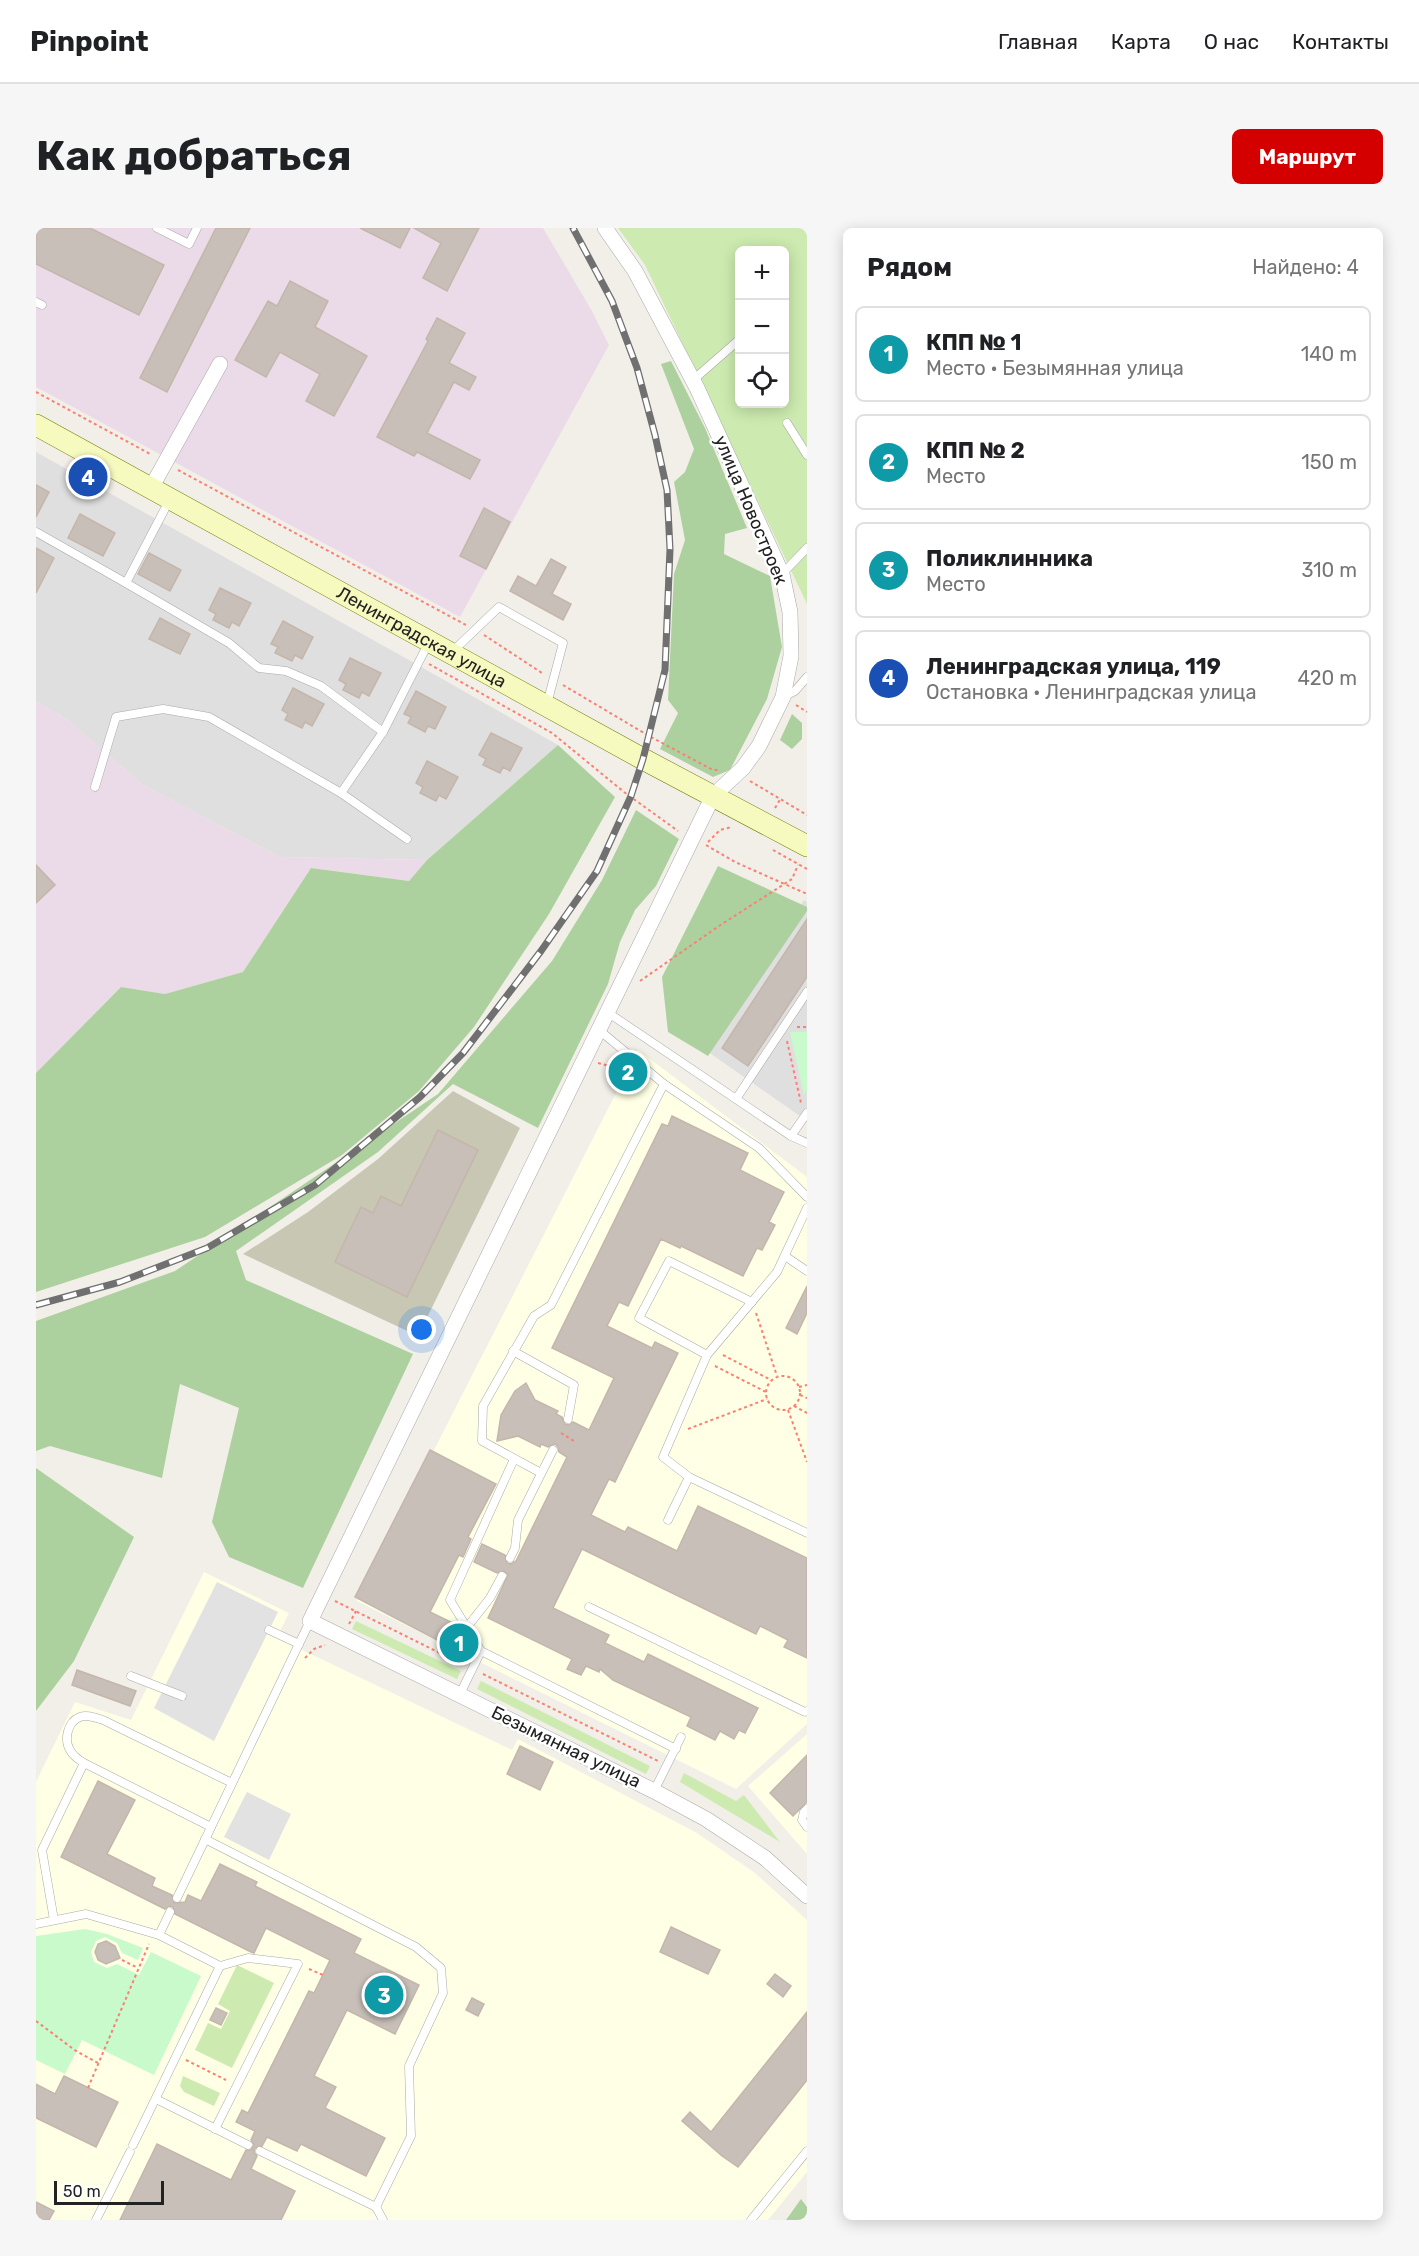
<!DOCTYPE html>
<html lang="ru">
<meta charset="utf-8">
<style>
:root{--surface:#fff;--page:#f6f6f6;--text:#202124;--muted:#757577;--line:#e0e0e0;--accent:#d40000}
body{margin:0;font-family:Rubik,sans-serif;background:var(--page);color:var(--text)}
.controls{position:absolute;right:18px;top:18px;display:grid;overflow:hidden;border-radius:9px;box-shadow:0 3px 15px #0003}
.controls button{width:54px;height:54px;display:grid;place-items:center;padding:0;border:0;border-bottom:2px solid var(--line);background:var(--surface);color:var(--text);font:30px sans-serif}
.scale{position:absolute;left:18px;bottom:15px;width:110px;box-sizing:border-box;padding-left:6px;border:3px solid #222;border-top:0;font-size:16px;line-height:21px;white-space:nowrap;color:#222;-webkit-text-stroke:4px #fff;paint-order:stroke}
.you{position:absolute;left:386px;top:1102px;width:21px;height:21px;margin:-15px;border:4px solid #fff;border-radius:50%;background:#1a73e8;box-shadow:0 0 0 9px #1a73e833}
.badge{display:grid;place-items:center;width:39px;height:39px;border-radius:50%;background:var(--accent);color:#fff;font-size:20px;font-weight:700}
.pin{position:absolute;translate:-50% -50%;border:3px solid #fff;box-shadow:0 2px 6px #0006}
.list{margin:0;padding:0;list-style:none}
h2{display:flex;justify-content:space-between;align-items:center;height:78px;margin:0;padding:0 24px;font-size:26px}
h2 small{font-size:20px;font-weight:400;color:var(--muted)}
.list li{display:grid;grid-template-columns:39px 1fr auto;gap:18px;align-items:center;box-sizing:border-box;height:96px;margin:0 12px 12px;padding:0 12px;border:2px solid var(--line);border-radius:9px}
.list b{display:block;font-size:22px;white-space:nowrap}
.list p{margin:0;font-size:20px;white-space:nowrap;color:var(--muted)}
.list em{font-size:20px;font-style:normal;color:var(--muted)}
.icon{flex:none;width:33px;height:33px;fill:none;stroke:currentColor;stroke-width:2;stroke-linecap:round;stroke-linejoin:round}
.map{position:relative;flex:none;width:771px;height:1992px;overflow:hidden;border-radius:9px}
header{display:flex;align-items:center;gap:36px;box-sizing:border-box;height:84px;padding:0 30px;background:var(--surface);border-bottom:2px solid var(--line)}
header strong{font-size:28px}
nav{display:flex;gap:33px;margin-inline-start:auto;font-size:21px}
.intro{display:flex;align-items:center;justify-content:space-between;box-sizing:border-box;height:144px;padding:0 36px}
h1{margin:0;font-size:42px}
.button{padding:15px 27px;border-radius:9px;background:var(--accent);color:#fff;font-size:21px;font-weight:700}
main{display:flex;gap:36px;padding:0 36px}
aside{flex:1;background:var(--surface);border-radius:9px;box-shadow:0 3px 15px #0003}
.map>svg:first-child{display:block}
</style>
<header>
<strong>Pinpoint</strong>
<nav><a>Главная</a><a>Карта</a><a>О нас</a><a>Контакты</a></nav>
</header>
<div class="intro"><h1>Как добраться</h1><a class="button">Маршрут</a></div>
<main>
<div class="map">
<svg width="771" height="1992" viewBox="0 0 771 1992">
<rect width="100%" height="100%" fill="#f2efe9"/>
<g fill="#e0dfdf">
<polygon points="0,224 380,436 522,517 391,632 244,629 107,557 29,490 0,473"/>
<polygon points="768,672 771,674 771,893 668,821"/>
</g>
<g fill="#ebdbe8">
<polygon points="0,0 507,0 556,83 573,117 424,389 0,159"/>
<polygon points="0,473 29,490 107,557 244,629 391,632 373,653 275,640 207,744 129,766 85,759 0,845"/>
</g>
<g fill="#ffffe5">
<polygon points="602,822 771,949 771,1496 700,1561 321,1373"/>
<polygon points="168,1344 253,1385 241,1410 476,1522 482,1511 661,1605 719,1645 771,1692 771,1944 732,1992 0,1992 0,1554 39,1474 95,1492"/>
<polygon points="771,1506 771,1626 712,1558"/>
</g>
<polygon fill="#c7c7b4" points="417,863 484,900 382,1108 207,1026 272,984 342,931"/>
<g fill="#cdebb0" fill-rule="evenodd">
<path d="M582,0H771V376L609,37ZM704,22H748V176H704Z"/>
<polygon points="320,1393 425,1443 421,1451 316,1401"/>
<polygon points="445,1453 614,1538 610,1546 441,1461"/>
<polygon points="648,1545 700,1573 708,1567 744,1614 644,1554"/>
<polygon points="201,1737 238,1755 196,1840 159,1822 172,1795 185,1801 194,1783 182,1776"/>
<polygon points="147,1848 184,1865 178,1878 148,1864 144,1858"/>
</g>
<g fill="#add19e">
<polygon points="635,133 669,200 711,300 689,306 688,326 734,348 746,419 731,471 694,542 677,549 624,521 642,485 632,472 638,346 649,312 638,254 649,244 658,221 625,136"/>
<polygon points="756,486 766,495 766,511 756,521 744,512"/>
<polygon points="522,517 579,569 513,686 438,799 383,863 306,927 169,1009 0,1064 0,845 85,759 129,766 207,744 275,640 373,653 391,632"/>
<polygon points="600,582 643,611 620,658 599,682 584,714 572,756 502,900 417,856 342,924 200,1023 210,1052 377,1126 267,1360 193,1329 176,1294 203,1180 144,1156 126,1250 14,1218 0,1223 0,1093 139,1043 402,866 516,733 566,652"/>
<polygon points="682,638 771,679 771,683 672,828 632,804 626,749"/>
<polygon points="0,1240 98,1309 38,1433 0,1483"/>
<polygon points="765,1971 771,1979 771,1992 750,1992"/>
</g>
<g fill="#c8facc">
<polygon points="754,804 771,804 771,862 768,867"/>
<polygon points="49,1701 71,1706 107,1720 102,1732 86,1725 81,1715 69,1709 60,1713 55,1724 58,1734 71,1740 81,1736 103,1747 115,1724 165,1748 118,1847 46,1812 29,1846 0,1832 0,1708"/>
</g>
<g fill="#e2e2e2">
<polygon points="181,1354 242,1384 178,1513 118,1480"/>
<polygon points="211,1564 255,1586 233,1632 188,1609"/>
</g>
<g fill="#c7bfb8" stroke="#c4b6ab" stroke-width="1.5">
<polygon points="0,0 54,0 128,37 103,87 0,36"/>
<polygon points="180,0 214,0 131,164 104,150"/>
<polygon points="324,0 374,0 364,20"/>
<polygon points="378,0 443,0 411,63 387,50 405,15"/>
<polygon points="254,53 292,73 279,99 331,128 298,188 270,173 284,146 244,124 230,149 199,132 232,73 241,78"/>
<polygon points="401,90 429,105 413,135 440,149 433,162 418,154 391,205 444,232 434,251 381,224 378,228 341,209 392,113 390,111"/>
<polygon points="0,257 13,264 0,289"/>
<polygon points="448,280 474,294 450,341 424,328"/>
<polygon points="44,286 79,305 67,328 32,310"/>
<polygon points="0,320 18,330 0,365"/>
<polygon points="113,325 145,342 134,363 102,346"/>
<polygon points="515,331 530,339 516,366 535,376 527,392 474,363 482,348 500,358"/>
<polygon points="184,360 215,375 203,398 196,394 193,400 177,392 180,386 173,382"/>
<polygon points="124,390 154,406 144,426 113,411"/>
<polygon points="247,393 277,409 266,431 259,427 256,433 239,425 242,419 235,416"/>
<polygon points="314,430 345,445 333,468 326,464 323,470 307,462 310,456 303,452"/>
<polygon points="257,460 288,476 276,498 269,494 266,500 249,492 252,486 246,482"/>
<polygon points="380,463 410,479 399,501 392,498 389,504 372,495 375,489 368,486"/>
<polygon points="455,505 486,520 474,543 467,539 464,545 447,537 450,531 443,527"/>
<polygon points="391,533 422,549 410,571 403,567 400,573 384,565 387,559 380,555"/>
<polygon points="0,637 19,657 0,675"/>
<polygon points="771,691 771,749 712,838 686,820"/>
<polygon points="636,888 712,925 704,942 748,964 733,994 739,997 726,1022 721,1020 707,1048 645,1018 644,1020 625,1011 592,1078 583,1074 571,1098 616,1120 619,1114 642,1125 579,1254 573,1251 555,1287 589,1304 592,1299 641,1323 662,1278 771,1330 771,1430 748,1419 752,1412 724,1398 720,1406 546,1321 517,1380 573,1407 569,1415 608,1434 612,1426 722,1480 709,1505 703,1502 698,1511 684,1503 679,1512 651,1498 655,1489 577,1452 564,1441 563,1444 550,1438 545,1447 531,1441 536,1431 452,1390 472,1347 468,1343 461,1345 438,1334 446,1316 469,1327 471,1335 475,1336 480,1333 531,1229 523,1224 522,1219 519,1216 512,1219 505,1216 504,1219 482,1208 461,1213 465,1187 479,1163 490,1155 499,1172 522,1183 520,1186 526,1189 529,1196 533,1197 537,1194 553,1202 578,1150 516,1120 626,896 632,898"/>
<polygon points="402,902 442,922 371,1069 299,1034 325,979 337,985 345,968 365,978"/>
<polygon points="771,1058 771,1085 761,1106 750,1100"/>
<polygon points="394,1222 460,1256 432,1309 435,1311 427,1329 423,1327 394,1384 415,1394 405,1414 319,1369"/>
<polygon points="41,1442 100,1463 94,1478 36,1457"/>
<polygon points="484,1518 517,1534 504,1562 471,1546"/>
<polygon points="771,1527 771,1574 757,1588 734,1565"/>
<polygon points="62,1553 99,1572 71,1626 119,1650 116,1658 136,1667 138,1675 149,1674 152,1667 165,1673 184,1636 221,1654 219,1658 325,1711 318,1725 383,1757 359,1806 311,1782 278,1848 300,1859 289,1880 349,1910 330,1948 265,1916 261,1923 231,1909 226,1918 219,1920 218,1924 221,1928 215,1941 259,1963 245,1992 84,1992 121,1916 195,1952 210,1922 215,1922 218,1917 215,1912 219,1903 200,1894 206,1882 212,1885 273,1763 278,1765 294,1732 230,1700 218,1725 215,1724 139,1686 137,1679 133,1678 129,1681 25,1629"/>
<polygon points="635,1699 684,1722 672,1746 624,1724"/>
<polygon points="70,1713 79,1718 84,1730 70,1736 62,1732 59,1724 62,1716"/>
<polygon points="739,1746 755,1758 747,1769 731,1756"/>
<polygon points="436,1770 448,1776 442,1788 430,1782"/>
<polygon points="180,1780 191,1785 185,1797 174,1792"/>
<polygon points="771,1784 771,1852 702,1939 686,1928 646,1893 654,1884 675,1904"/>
<polygon points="28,1848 82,1874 60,1919 0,1890 0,1856 19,1866"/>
<polygon points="0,1974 18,1983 13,1992 0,1992"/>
</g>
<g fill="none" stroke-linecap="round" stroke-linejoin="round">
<g stroke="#a9a9a9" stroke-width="9">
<g id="service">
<polyline points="121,0 153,16 161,0"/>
<polyline points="0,74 6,77"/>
<polyline points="657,152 704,111"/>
<polyline points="751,195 771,227"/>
<polyline points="0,304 90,355 133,273"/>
<polyline points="746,346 771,320"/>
<polyline points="90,355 193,415 223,440 250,443 285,458 347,504"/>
<polyline points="417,423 463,379 527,415 511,476"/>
<polyline points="747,469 759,463 771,449"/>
<polyline points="59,559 80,489 127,481 173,489 305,565 371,611"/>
<polyline points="305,565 347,504 393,414"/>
<polyline points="571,784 755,908 771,915"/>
<polyline points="563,802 628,856 723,920 771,969"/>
<polyline points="700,871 771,764"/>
<polyline points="755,908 771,885"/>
<polyline points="771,980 741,1044 671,1127 627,1229 653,1249 771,1305"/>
<polyline points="749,1028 771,1043"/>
<polyline points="477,1123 538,1157 532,1191"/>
<polyline points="671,1127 603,1090 633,1033 716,1074"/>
<polyline points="505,1245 446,1213 447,1178 498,1088 515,1077 628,856"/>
<polyline points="632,1292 653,1249"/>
<polyline points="474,1330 479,1320 482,1292 517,1222"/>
<polyline points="553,1379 769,1484 771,1483"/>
<polyline points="432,1398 454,1370 466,1348"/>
<polyline points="233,1402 263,1416"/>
<polyline points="445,1423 640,1521"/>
<polyline points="95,1448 146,1468"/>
<polyline points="424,1466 445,1423 414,1372 478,1231"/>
<polyline points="618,1563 645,1509"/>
<polyline points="771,1581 768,1584 766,1592 771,1599"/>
<path d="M175,1599L48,1535C43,1532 37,1528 34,1522C28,1512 31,1494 44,1489C51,1486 60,1490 67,1492L196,1555"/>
<polyline points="169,1611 380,1719 405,1740 407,1765 373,1838 375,1908 340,1979 224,1923"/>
<polyline points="141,1670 274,1393"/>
<polyline points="18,1692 6,1622 48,1535"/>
<polyline points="0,1696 50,1686 123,1707 184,1738 212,1730 262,1736 179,1901"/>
<polyline points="123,1707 134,1684"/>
<polyline points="120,1871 212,1917"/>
<polyline points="97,1917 184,1738"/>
<polyline points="340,1979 347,1992"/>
<polyline points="60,1992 94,1924"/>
<polyline points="715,1992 771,1923"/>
</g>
</g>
<g stroke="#a9a9a9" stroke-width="16">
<g id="minor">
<polyline points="569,0 599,43 661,160 746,346 754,384 755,428 747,469 723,518 707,540 677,568 274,1393 618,1563 670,1591 729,1630 771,1668"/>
<polyline points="115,260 184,136"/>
</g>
</g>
<g stroke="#707d05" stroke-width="22">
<g id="secondary">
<path id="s1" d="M0,197L607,531L771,618"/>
</g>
</g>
<g stroke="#fa8072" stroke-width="2" stroke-dasharray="3 3" stroke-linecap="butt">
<polyline points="0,164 116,227"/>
<polyline points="142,242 430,397"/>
<polyline points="448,407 506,445"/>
<polyline points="393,436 516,505 588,564 642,603"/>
<polyline points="527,457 613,508 677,542 682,542"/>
<polyline points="760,477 771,484"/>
<polyline points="714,553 771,587"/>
<polyline points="739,580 745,570"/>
<polyline points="672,614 684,602 696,599"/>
<polyline points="670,617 699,634 771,666"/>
<polyline points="737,622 771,641"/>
<polyline points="604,753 683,698 756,651 762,637"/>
<polyline points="761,799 771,799"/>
<polyline points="751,813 765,875"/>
<polyline points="562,835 585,841"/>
<polyline points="720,1085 741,1148"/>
<polyline points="687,1127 735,1152"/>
<polyline points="679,1138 730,1164"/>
<circle cx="747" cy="1165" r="17"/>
<polyline points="763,1159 771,1157"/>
<polyline points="764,1167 771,1170"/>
<polyline points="758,1178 771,1185"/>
<polyline points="752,1182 771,1234"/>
<polyline points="652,1201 731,1171"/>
<polyline points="525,1205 538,1213"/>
<polyline points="299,1373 426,1436"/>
<polyline points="313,1396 320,1383"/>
<polyline points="269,1430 278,1421 289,1417"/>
<polyline points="447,1446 622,1533"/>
<polyline points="86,1732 102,1740"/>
<polyline points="273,1741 287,1747"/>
<polyline points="0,1793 40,1823 62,1835"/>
<polyline points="150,1832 190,1852"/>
<polyline points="52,1860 113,1716"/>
</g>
<use href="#service" stroke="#fff" stroke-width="8"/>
<use href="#minor" stroke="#fff" stroke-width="15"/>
<use href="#secondary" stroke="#f7fabf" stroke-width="21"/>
<g stroke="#707070" stroke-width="7">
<polyline id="rail" points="0,1077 84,1054 171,1020 279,957 384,869 427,825 505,723 561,643 595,568 607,531 629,442 634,321 631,262 619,207 601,140 576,73 537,0"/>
</g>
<use href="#rail" stroke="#fff" stroke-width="4.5" stroke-dasharray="14" stroke-linecap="butt"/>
</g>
<g text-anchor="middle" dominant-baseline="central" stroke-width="5" stroke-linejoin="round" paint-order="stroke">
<g font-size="18" fill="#222" stroke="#fff">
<text transform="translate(715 282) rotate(67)">улица Новостроек</text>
<text stroke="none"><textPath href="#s1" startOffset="440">Ленинградская улица</textPath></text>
<text transform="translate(530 1519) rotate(26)">Безымянная улица</text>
</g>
</g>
</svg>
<div class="controls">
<button>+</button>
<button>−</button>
<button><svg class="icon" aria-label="locate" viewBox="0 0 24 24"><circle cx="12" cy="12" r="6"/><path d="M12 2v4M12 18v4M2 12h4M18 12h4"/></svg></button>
</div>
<div class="scale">50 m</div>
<div class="you"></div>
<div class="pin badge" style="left:423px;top:1415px;background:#0f9aa8">1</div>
<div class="pin badge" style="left:592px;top:844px;background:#0f9aa8">2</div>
<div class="pin badge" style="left:348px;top:1767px;background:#0f9aa8">3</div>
<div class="pin badge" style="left:52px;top:249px;background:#1a4fb4">4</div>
</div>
<aside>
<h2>Рядом<small>Найдено: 4</small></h2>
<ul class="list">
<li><span class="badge" style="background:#0f9aa8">1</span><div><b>КПП № 1</b><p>Место · Безымянная улица</p></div><em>140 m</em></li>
<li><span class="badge" style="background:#0f9aa8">2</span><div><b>КПП № 2</b><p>Место</p></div><em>150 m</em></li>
<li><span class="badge" style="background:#0f9aa8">3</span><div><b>Поликлинника</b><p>Место</p></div><em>310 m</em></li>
<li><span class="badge" style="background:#1a4fb4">4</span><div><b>Ленинградская улица, 119</b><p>Остановка · Ленинградская улица</p></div><em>420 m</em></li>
</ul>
</aside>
</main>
